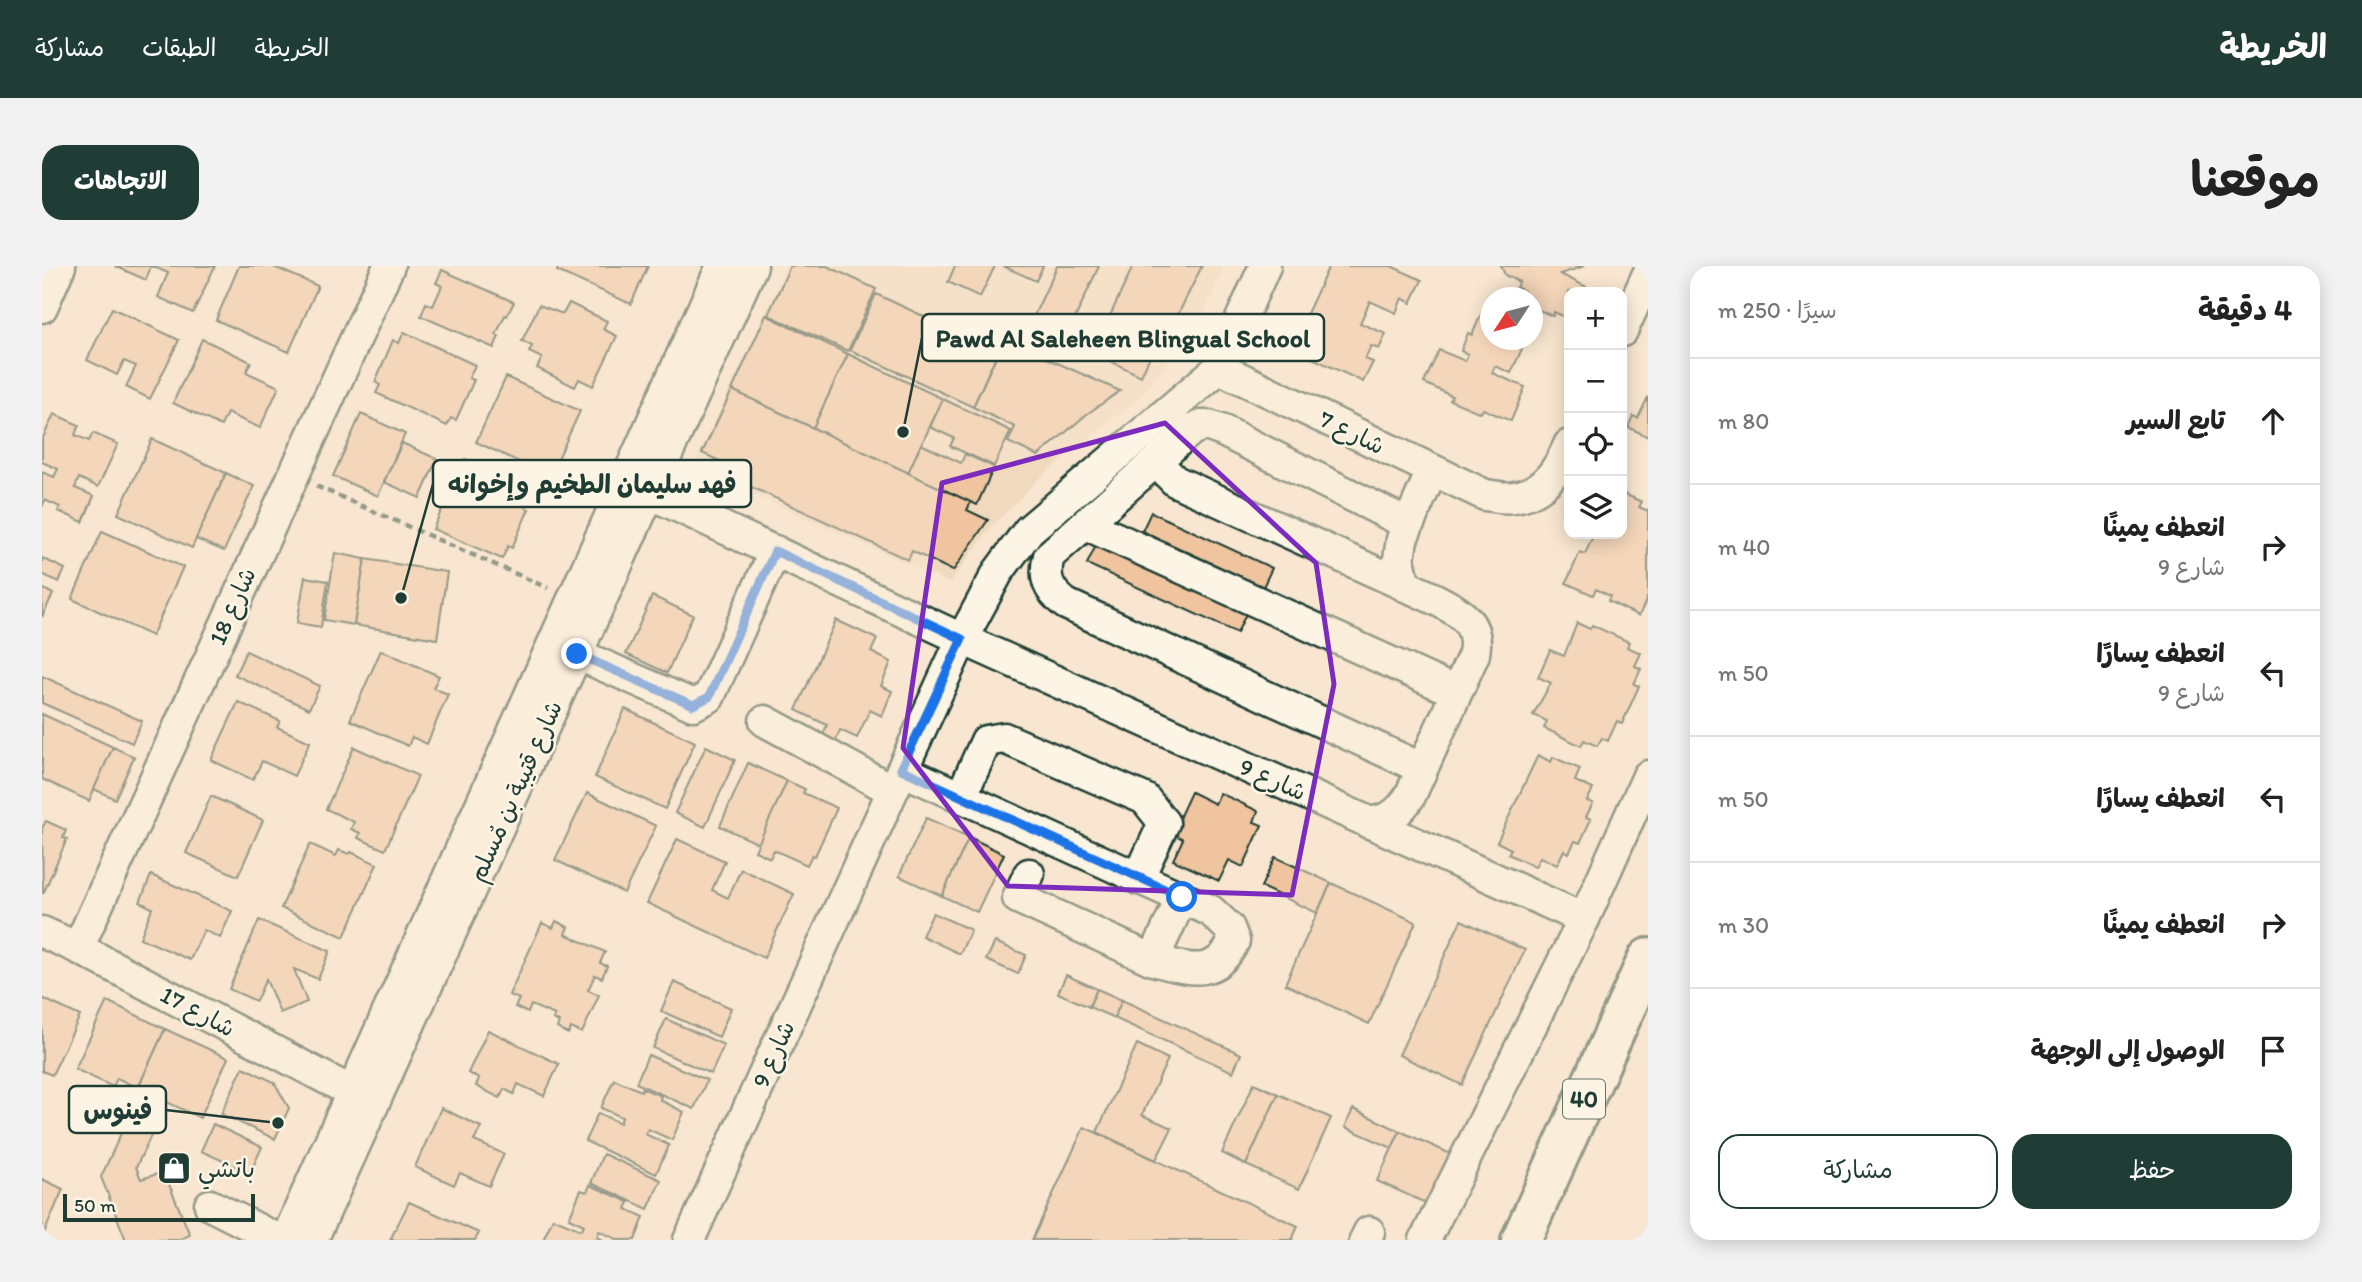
<!DOCTYPE html>
<html lang="ar">
<meta charset="utf-8">
<style>
:root{--surface:#fff;--page:#f2f2f2;--text:#222;--muted:#767676;--line:#e0e0e0;--accent:#1f3d34}
body{margin:0;font-family:Itim,"Playpen Sans Arabic",sans-serif;background:var(--page);color:var(--text);direction:rtl}
.controls{position:absolute;right:21px;top:21px;display:grid;overflow:hidden;border-radius:14px;box-shadow:0 4px 18px #0003}
.controls button{width:63px;height:63px;display:grid;place-items:center;padding:0;border:0;border-bottom:2px solid var(--line);background:var(--surface);color:var(--text);font:35px sans-serif}
.compass{position:absolute;left:1438px;top:21px;width:63px;height:63px;border-radius:50%;background:var(--surface);box-shadow:0 4px 18px #0003;rotate:234deg}
.scale{position:absolute;left:21px;bottom:18px;width:192px;box-sizing:border-box;padding-left:7px;border:4px solid #1f3d34;border-top:0;font-size:19px;line-height:24px;white-space:nowrap;color:#1f3d34;-webkit-text-stroke:5px #fcf5e5;paint-order:stroke}
.stop{position:absolute;width:21px;height:21px;margin:-16px;border:5px solid #1a73e8;border-radius:50%;background:#fff}
.stop.end{background:#1a73e8;border-color:#fff;box-shadow:0 2px 7px #0008}
.list{margin:0;padding:0;list-style:none}
h2{display:flex;justify-content:space-between;align-items:center;height:91px;margin:0;padding:0 28px;font-size:30px}
h2 small{font-size:23px;font-weight:400;color:var(--muted)}
.list li{display:grid;grid-template-columns:46px 1fr auto;gap:21px;align-items:center;box-sizing:border-box;height:126px;padding:0 28px;border-top:2px solid var(--line)}
.list b{display:block;font-size:26px;white-space:nowrap}
.list p{margin:0;font-size:23px;white-space:nowrap;color:var(--muted)}
.list em{font-size:23px;font-style:normal;color:var(--muted)}
.actions{display:flex;gap:14px;padding:21px 28px}
.actions a{flex:1;padding:16px 0;border:2px solid var(--accent);border-radius:21px;text-align:center;font-size:24px;color:var(--accent)}
.actions .main{background:var(--accent);color:#fff}
.icon{flex:none;width:38px;height:38px;fill:none;stroke:currentColor;stroke-width:2;stroke-linecap:round;stroke-linejoin:round}
.map{position:relative;flex:none;width:1606px;height:974px;overflow:hidden;direction:ltr;border-radius:21px}
header{display:flex;align-items:center;gap:42px;box-sizing:border-box;height:98px;padding:0 35px;background:var(--accent);color:#fff}
header strong{font-size:33px}
nav{display:flex;gap:38px;margin-inline-start:auto;font-size:24px}
.intro{display:flex;align-items:center;justify-content:space-between;box-sizing:border-box;height:168px;padding:0 42px}
h1{margin:0;font-size:49px}
.button{padding:18px 32px;border-radius:21px;background:var(--accent);color:#fff;font-size:24px;font-weight:700}
main{display:flex;gap:42px;padding:0 42px}
aside{flex:1;background:var(--surface);border-radius:21px;box-shadow:0 4px 18px #0003}
.map>svg:first-child{display:block}
</style>
<header>
<strong>الخريطة</strong>
<nav><a>الخريطة</a><a>الطبقات</a><a>مشاركة</a></nav>
</header>
<div class="intro"><h1>موقعنا</h1><a class="button">الاتجاهات</a></div>
<main>
<aside>
<h2>4 دقيقة<small>سيرًا · 250 m</small></h2>
<ul class="list">
<li><svg class="icon" aria-label="ahead" viewBox="0 0 24 24"><path d="M12 20V5M6 11l6-6 6 6"/></svg><div><b>تابع السير</b></div><em>80 m</em></li>
<li><svg class="icon" aria-label="right" viewBox="0 0 24 24"><path d="M7 20v-9h11M14 6l5 5-5 5"/></svg><div><b>انعطف يمينًا</b><p>شارع 9</p></div><em>40 m</em></li>
<li><svg class="icon" aria-label="left" viewBox="0 0 24 24"><path d="M17 20v-9H6M10 6l-5 5 5 5"/></svg><div><b>انعطف يسارًا</b><p>شارع 9</p></div><em>50 m</em></li>
<li><svg class="icon" aria-label="left" viewBox="0 0 24 24"><path d="M17 20v-9H6M10 6l-5 5 5 5"/></svg><div><b>انعطف يسارًا</b></div><em>50 m</em></li>
<li><svg class="icon" aria-label="right" viewBox="0 0 24 24"><path d="M7 20v-9h11M14 6l5 5-5 5"/></svg><div><b>انعطف يمينًا</b></div><em>30 m</em></li>
<li><svg class="icon" aria-label="arrive" viewBox="0 0 24 24"><path d="M6 21V4h12l-3 4 3 4H6"/></svg><div><b>الوصول إلى الوجهة</b></div></li>
</ul>
<div class="actions"><a class="main">حفظ</a><a>مشاركة</a></div>
</aside>
<div class="map">
<svg width="1606" height="974" viewBox="0 0 1606 974">
<rect width="100%" height="100%" fill="#f8e6d0"/>
<filter id="ink" filterUnits="userSpaceOnUse"><feTurbulence type="fractalNoise" baseFrequency=".0143" numOctaves="2"/><feDisplacementMap in="SourceGraphic" scale="14" xChannelSelector="R" yChannelSelector="G"/><feConvolveMatrix kernelMatrix="1 2 1 2 8 2 1 2 1" color-interpolation-filters="sRGB"/></filter>
<g filter="url(#ink)">
<polygon fill="#f1d9be" points="745,0 1182,0 1162,45 1099,130 1001,209 949,261 908,317 651,201"/>
<g fill="#efc49f" stroke="#1f3d34" stroke-width="2">
<polygon points="73,0 109,0 104,14"/>
<polygon points="110,0 173,0 151,47 116,31 126,7"/>
<polygon points="197,0 230,0 276,20 247,86 174,54"/>
<polygon points="517,0 606,0 589,38 515,5"/>
<polygon points="748,0 785,0 834,23 806,85 726,49"/>
<polygon points="913,0 953,0 938,31 906,16"/>
<polygon points="961,0 1001,0 994,15"/>
<polygon points="1015,0 1057,0 1024,72 989,56"/>
<polygon points="1091,0 1160,0 1125,71 1118,68 1099,110 1051,87"/>
<polygon points="1287,0 1349,0 1380,14 1369,37 1360,32 1354,47 1328,35 1318,57 1344,68 1337,83 1329,80 1323,93 1331,96 1321,116 1249,82"/>
<polygon points="1459,0 1543,0 1518,8 1545,21 1543,26 1527,26 1527,53 1512,46 1511,50 1490,41 1490,32 1479,32 1482,25 1474,21 1477,16 1463,9"/>
<polygon points="400,4 472,36 465,50 463,49 454,69 457,70 452,82 379,50 384,37 391,40 400,20 394,17"/>
<polygon points="834,28 956,85 931,141 808,84"/>
<polygon points="527,37 565,55 561,63 575,70 551,120 537,113 533,121 495,102 500,92 487,86 490,80 480,75 497,39 521,48"/>
<polygon points="70,42 137,74 108,133 84,121 94,100 82,95 75,109 45,94"/>
<polygon points="1440,46 1448,50 1448,74 1471,74 1469,78 1480,83 1469,107 1453,100 1450,107 1483,121 1469,155 1441,143 1439,147 1408,134 1410,130 1382,117 1397,84 1423,95 1426,88 1419,85 1426,67 1430,69"/>
<polygon points="724,49 806,88 771,162 690,124"/>
<polygon points="362,66 433,99 427,112 432,114 414,154 409,152 405,160 334,127 338,119 333,116 351,74 357,77"/>
<polygon points="160,73 209,96 204,106 237,121 218,162 185,147 179,160 131,137"/>
<polygon points="962,73 1078,125 1045,148 996,190 966,176 973,161 931,141"/>
<polygon points="806,88 901,133 866,207 771,162"/>
<polygon points="464,111 538,145 508,210 434,176"/>
<polygon points="690,124 929,236 925,244 946,254 911,305 870,285 866,294 673,204 678,195 660,187"/>
<polygon points="1606,131 1606,171 1586,161 1591,150 1596,152"/>
<polygon points="901,133 969,165 952,200 908,180 912,172 888,161"/>
<polygon points="12,148 37,159 33,169 47,175 51,167 76,178 56,221 37,212 33,222 52,230 41,256 16,245 18,241 3,234 0,241 0,206 12,211 16,203 0,196 0,174"/>
<polygon points="319,148 363,168 336,230 291,210"/>
<polygon points="110,173 184,207 150,282 76,248"/>
<polygon points="360,177 395,193 378,232 342,216"/>
<polygon points="879,178 919,197 923,188 952,201 935,239 866,207"/>
<polygon points="423,193 491,223 483,241 487,243 470,282 466,280 460,293 391,263"/>
<polygon points="184,207 212,220 182,285 154,273"/>
<polygon points="1580,227 1600,236 1597,241 1606,245 1606,330 1597,350 1566,335 1568,330 1554,323 1551,329 1524,317 1538,286 1543,288 1552,268 1580,268"/>
<polygon points="1109,246 1230,302 1221,321 1100,265"/>
<polygon points="60,265 141,301 110,370 30,333"/>
<polygon points="1054,279 1204,348 1195,367 1045,298"/>
<polygon points="293,287 323,293 312,359 282,354"/>
<polygon points="0,292 23,303 17,316 0,308"/>
<polygon points="323,293 405,306 395,373 312,359"/>
<polygon points="263,311 286,315 279,361 255,357"/>
<polygon points="0,322 11,328 0,351"/>
<polygon points="610,330 651,349 625,407 584,388"/>
<polygon points="794,354 835,373 829,386 849,396 839,420 850,425 840,450 828,444 815,472 798,464 793,477 780,471 785,459 754,444"/>
<polygon points="1535,357 1548,363 1550,359 1587,376 1585,381 1599,387 1593,400 1599,403 1592,418 1597,420 1580,458 1575,455 1566,475 1560,472 1555,480 1542,474 1539,480 1502,462 1505,455 1491,449 1509,417 1496,411 1508,384 1522,390"/>
<polygon points="339,384 397,410 391,422 406,428 385,478 370,471 366,480 308,454"/>
<polygon points="204,385 278,420 267,443 193,409"/>
<polygon points="0,410 100,455 90,477 0,437"/>
<polygon points="196,436 238,455 235,461 268,476 252,510 220,495 211,514 169,494"/>
<polygon points="583,443 653,476 623,543 553,511"/>
<polygon points="0,448 71,481 47,535 0,513"/>
<polygon points="664,480 693,494 663,561 633,547"/>
<polygon points="71,481 92,491 73,533 52,523"/>
<polygon points="312,481 376,510 343,584 316,572 318,567 309,563 312,556 284,543"/>
<polygon points="1496,489 1509,496 1511,491 1538,503 1533,515 1551,523 1545,535 1551,537 1544,551 1549,553 1538,577 1533,575 1527,587 1522,584 1515,599 1498,591 1493,601 1466,588 1469,583 1455,576"/>
<polygon points="706,497 745,515 717,578 678,560"/>
<polygon points="745,515 763,523 761,527 795,542 773,590 770,589 765,599 732,584 728,592 713,585"/>
<polygon points="1149,526 1173,538 1178,527 1216,545 1212,556 1220,559 1201,601 1187,594 1177,615 1131,594 1141,573 1130,567"/>
<polygon points="545,527 614,560 582,627 513,594"/>
<polygon points="169,530 221,554 196,610 144,587"/>
<polygon points="884,552 927,571 900,630 857,610"/>
<polygon points="4,555 24,564 21,572 25,573 1,628 0,562"/>
<polygon points="927,571 962,588 935,646 900,630"/>
<polygon points="635,573 683,595 670,624 686,632 699,603 752,628 722,692 605,637"/>
<polygon points="268,578 294,590 297,584 307,588 309,586 335,598 302,671 239,642"/>
<polygon points="1233,591 1289,617 1275,647 1219,621"/>
<polygon points="109,609 190,645 178,672 162,664 148,694 98,672 110,642 98,636"/>
<polygon points="1289,617 1374,656 1327,758 1243,718"/>
<polygon points="891,647 929,664 918,688 880,670"/>
<polygon points="217,654 288,685 276,713 252,703 265,736 238,747 224,713 214,735 187,723"/>
<polygon points="1419,654 1483,684 1420,819 1357,789"/>
<polygon points="514,655 526,661 523,668 563,686 558,697 565,700 560,712 553,709 546,724 557,729 540,767 529,762 526,768 515,762 517,756 511,753 513,749 489,739 486,747 473,741 477,733 467,729 500,657 511,662"/>
<polygon points="953,676 984,689 976,708 944,694"/>
<polygon points="1024,709 1055,723 1047,741 1016,727"/>
<polygon points="632,716 689,742 677,771 619,745"/>
<polygon points="1055,723 1080,734 1072,752 1047,741"/>
<polygon points="0,732 38,750 10,809 0,805"/>
<polygon points="1080,734 1199,788 1191,806 1072,752"/>
<polygon points="65,735 123,763 96,822 75,812 71,821 33,803"/>
<polygon points="624,753 682,779 669,808 611,782"/>
<polygon points="123,763 186,792 158,852 96,822"/>
<polygon points="446,764 517,798 502,830 476,818 472,828 462,823 458,832 434,820 437,812 426,807"/>
<polygon points="1095,778 1126,793 1100,849 1130,862 1114,894 1055,866"/>
<polygon points="606,789 665,814 652,843 594,817"/>
<polygon points="201,801 232,816 247,842 233,873 179,848"/>
<polygon points="572,813 599,825 600,822 619,830 618,834 642,846 630,874 606,863 603,868 627,879 614,908 543,875 556,847 578,857 580,851 559,842"/>
<polygon points="1212,817 1236,828 1204,899 1180,887"/>
<polygon points="1236,828 1289,852 1257,923 1204,899"/>
<polygon points="399,842 439,861 432,875 462,888 447,920 418,907 412,919 373,901"/>
<polygon points="90,843 116,855 94,901 99,913 122,906 148,969 135,974 84,974 59,911"/>
<polygon points="1311,843 1358,865 1350,882 1303,861"/>
<polygon points="171,858 220,881 208,907 159,885"/>
<polygon points="1042,861 1256,960 1250,974 990,974"/>
<polygon points="1358,865 1411,889 1388,939 1335,915"/>
<polygon points="561,888 619,914 606,943 549,917"/>
<polygon points="0,913 21,923 0,972"/>
<polygon points="548,919 587,936 584,943 602,951 593,974 577,974 557,965 555,971 561,974 501,974 511,952 539,964 542,959 527,952 539,924 545,926"/>
<polygon points="367,936 437,967 433,974 348,974"/>
</g>
<g fill="none" stroke-linecap="round" stroke-linejoin="round">
<g stroke="#1f3d34" stroke-width="35">
<g id="minor">
<polyline points="0,41 18,0"/>
<polyline points="1580,65 1606,8"/>
<path d="M1177,102L1443,229C1452,230 1463,233 1472,231C1502,227 1516,204 1527,179"/>
<path d="M1118,191L1122,204L1133,215L1393,333C1418,346 1438,356 1432,388L1368,530C1357,547 1348,554 1327,557"/>
<polyline points="590,219 920,373 1542,653"/>
<polyline points="1043,258 1414,426"/>
<path d="M1366,258L1181,165L1167,160H1158L1149,164L1007,290C1001,312 1006,324 1024,338L1379,502"/>
<polyline points="1363,320 1357,293 1360,273 1390,205"/>
<polyline points="535,388 651,439 667,431 733,285"/>
<polyline points="723,455 850,524"/>
<path d="M860,504L1169,645L1187,662L1192,675C1173,714 1147,703 1111,694"/>
<polyline points="919,531 944,475 962,472 1103,533 1122,557 1096,613"/>
<polyline points="987,608 976,632 1111,694 1140,631"/>
<polyline points="0,666 36,682 310,826"/>
<polyline points="36,682 347,0"/>
<polyline points="168,939 237,974"/>
<polyline points="244,974 680,0"/>
<polyline points="270,974 710,0"/>
<polyline points="647,974 860,504 920,373 956,306 987,264 1177,102 1223,0"/>
<polyline points="1323,974 1327,966"/>
<polyline points="1383,974 1542,653 1606,510"/>
</g>
</g>
<g stroke="#1f3d34" stroke-width="44">
<polyline id="highway" points="1479,974 1606,692"/>
</g>
<polyline stroke="#1f3d34" stroke-width="4.5" stroke-dasharray="7 5" stroke-linecap="butt" points="274,220 506,322"/>
<use href="#minor" stroke="#fcf5e5" stroke-width="30"/>
<use href="#highway" stroke="#fcf5e5" stroke-width="38"/>
</g>
</g>
<g fill="none" stroke-linecap="round" stroke-linejoin="round" filter="url(#ink)">
<polyline stroke="#1a73e8" stroke-width="9" points="535,388 651,439 667,431 733,285 920,373 859,503 1140,631"/>
</g>
<path d="M0 0H1606V974H0ZM1123,157L1274,297L1292,418L1250,629L966,620L861,482L900,217Z" fill="#f8e6d0" fill-opacity=".55" fill-rule="evenodd"/>
<path fill="none" stroke="#7b2cbf" stroke-width="5" stroke-linejoin="round" d="M1123,157L1274,297L1292,418L1250,629L966,620L861,482L900,217Z"/>
<defs>
<g id="shop-square" transform="scale(1.75)"><rect x="-9" y="-9" width="18" height="18" rx="4" fill="#1f3d34" stroke="#fcf5e5"/><path d="M-5-2.5h2.3a2.7 3.5 0 0 1 5.4 0H5L5.5 6h-11ZM-1.5-2.5h3a1.5 2.3 0 0 0-3 0Z" fill="#fff"/></g>
</defs>
<g fill-rule="evenodd">
<use href="#shop-square" x="132" y="902"/>
</g>
<g text-anchor="middle" dominant-baseline="central" stroke-width="5" stroke-linejoin="round" paint-order="stroke">
<rect fill="#fcf5e5" stroke="#617469" stroke-width="2" x="1521" y="813.5" width="42" height="39" rx="5"/>
<g font-size="23" font-weight="bold" fill="#1f3d34">
<text x="1542" y="833">40</text>
</g>
<g font-size="24" fill="#1f3d34" stroke="#fcf5e5">
<text transform="translate(1310 166) rotate(26)">شارع 7</text>
<text transform="translate(190 340) rotate(-66)">شارع 18</text>
<text transform="translate(1231 513) rotate(24)">شارع 9</text>
<text transform="translate(473 525) rotate(-66)">شارع قتيبة بن مُسلم</text>
<text transform="translate(156 745) rotate(28)">شارع 17</text>
<text transform="translate(731 788) rotate(-66)">شارع 9</text>
</g>
<g font-size="24" fill="#1f3d34" stroke="#fcf5e5" text-anchor="start">
<text x="156" y="902">باتشي</text>
</g>
</g>
<path fill="none" stroke="#1f3d34" stroke-width="2.5" d="M861 166L880 72M359 332L391 218M236 857L124 844"/>
<g fill="#1f3d34" stroke="#fcf5e5" stroke-width="2.5">
<circle cx="861" cy="166" r="7"/>
<circle cx="359" cy="332" r="7"/>
<circle cx="236" cy="857" r="7"/>
</g>
<g fill="#fcf5e5" stroke="#1f3d34" stroke-width="2.5">
<rect x="880" y="48" width="402" height="47" rx="7"/>
<rect x="391" y="194" width="318" height="47" rx="7"/>
<rect x="27" y="820" width="97" height="47" rx="7"/>
</g>
<g font-size="26" text-anchor="middle" font-weight="bold" fill="#1f3d34">
<text x="1081" y="81">Pawd Al Saleheen Blingual School</text>
<text x="550" y="227">فهد سليمان الطخيم وإخوانه</text>
<text x="76" y="853">فينوس</text>
</g>
</svg>
<div class="controls">
<button>+</button>
<button>−</button>
<button><svg class="icon" aria-label="locate" viewBox="0 0 24 24"><circle cx="12" cy="12" r="6"/><path d="M12 2v4M12 18v4M2 12h4M18 12h4"/></svg></button>
<button><svg class="icon" aria-label="layers" viewBox="0 0 24 24"><path d="M12 4l9 5-9 5-9-5zM3 14l9 5 9-5"/></svg></button>
</div>
<svg class="compass" viewBox="-18 -18 36 36"><path d="M0-13l5 13h-10z" fill="#e53935"/><path d="M0 13l5-13h-10z" fill="#767676"/></svg>
<div class="scale">50 m</div>
<div class="stop" style="left:1140px;top:631px"></div>
<div class="stop end" style="left:535px;top:388px"></div>
</div>
</main>
